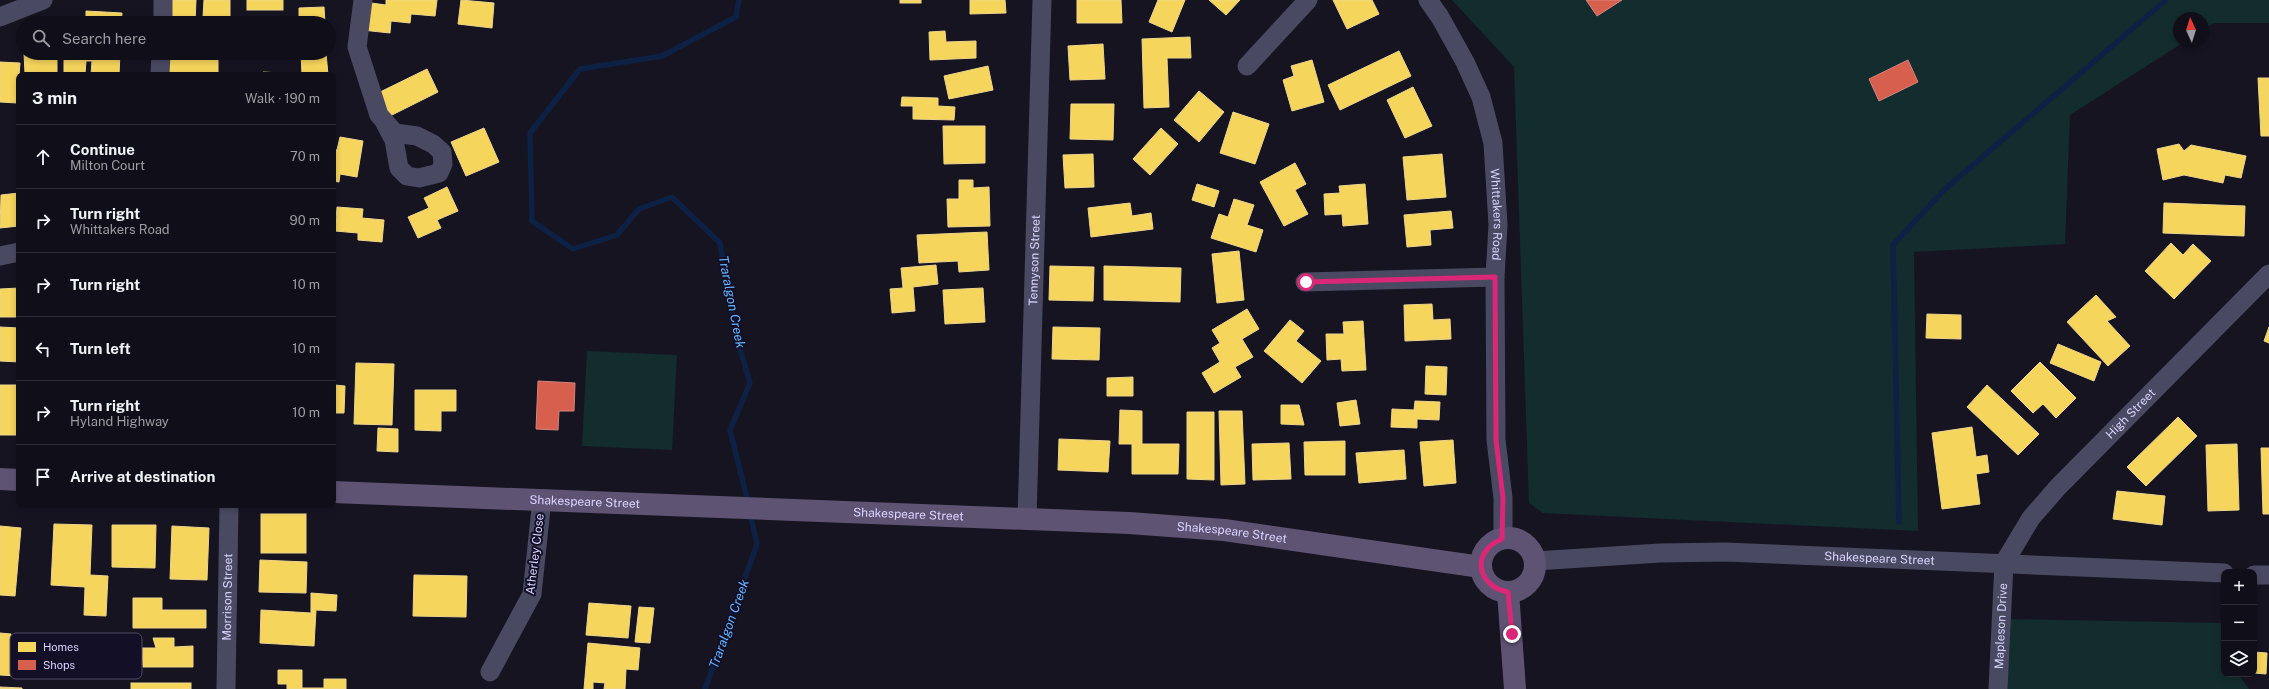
<!DOCTYPE html>
<meta charset="utf-8">
<style>
:root{--surface:#100f19;--page:#191822;--text:#f1f3f6;--muted:#9c9ca2;--line:#302f38}
body{margin:0;font-family:"Public Sans",sans-serif;background:var(--page);color:var(--text)}
.controls{position:absolute;right:12px;bottom:12px;display:grid;overflow:hidden;border-radius:8px;box-shadow:0 2px 6px #0003}
.controls button{width:36px;height:36px;display:grid;place-items:center;padding:0;border:0;border-bottom:1px solid var(--line);background:var(--surface);color:var(--text);font:20px sans-serif}
.compass{position:absolute;left:2173px;top:12px;width:36px;height:36px;border-radius:50%;background:var(--surface);box-shadow:0 2px 6px #0003;rotate:356deg}
.stop{position:absolute;width:12px;height:12px;margin:-9px;border:3px solid #db2777;border-radius:50%;background:#fff}
.stop.end{background:#db2777;border-color:#fff;box-shadow:0 1px 4px #0008}
.list{margin:0;padding:0;list-style:none}
h2{display:flex;justify-content:space-between;align-items:center;height:52px;margin:0;padding:0 16px;font-size:17px}
h2 small{font-size:13px;font-weight:400;color:var(--muted)}
.list li{display:grid;grid-template-columns:26px 1fr auto;gap:12px;align-items:center;box-sizing:border-box;height:64px;padding:0 16px;border-top:1px solid var(--line)}
.list b{display:block;font-size:15px;white-space:nowrap}
.list p{margin:0;font-size:13px;white-space:nowrap;color:var(--muted)}
.list em{font-size:13px;font-style:normal;color:var(--muted)}
.icon{flex:none;width:22px;height:22px;fill:none;stroke:currentColor;stroke-width:2;stroke-linecap:round;stroke-linejoin:round}
.map{position:relative;flex:none;width:2269px;height:689px;overflow:hidden}
.search{position:absolute;background:var(--surface);box-shadow:0 2px 6px #0003;left:16px;top:16px;width:320px;height:44px;display:flex;align-items:center;gap:10px;box-sizing:border-box;padding:0 14px;border-radius:22px;color:var(--muted);font-size:15px}
.panel{position:absolute;background:var(--surface);box-shadow:0 2px 6px #0003;left:16px;top:72px;width:320px;height:436px;border-radius:8px}
.map>svg:first-child{display:block}
</style>
<div class="map">
<svg width="2269" height="689" viewBox="0 0 2269 689">
<rect width="100%" height="100%" fill="#161421"/>
<g fill="#132c2d">
<polygon points="1452,0 2269,0 2269,23 2214,23 2203,30 2203,18 2179,18 2179,42 2184,42 2070,115 2065,244 1914,252 1918,531 1543,513 1529,503 1514,67"/>
<polygon points="587,351 677,355 672,450 582,446"/>
<polygon points="2002,619 2224,623 2224,674 2238,674 2249,689 1998,689"/>
</g>
<g fill="#f6d55c" stroke="#edd58d">
<polygon points="170,0 196,0 195,23 168,23"/>
<polygon points="204,0 230,0 230,18 203,17"/>
<rect x="247" y="0" width="36" height="10"/>
<polygon points="386,0 437,0 435,16 411,14 410,23 391,21 390,33 362,30 364,2 386,5"/>
<polygon points="461,0 494,3 492,28 458,24"/>
<rect x="900" y="0" width="21" height="3"/>
<polygon points="970,0 1005,0 1006,13 970,14"/>
<polygon points="1077,0 1121,0 1122,23 1077,23"/>
<polygon points="1158,0 1185,0 1172,32 1149,22"/>
<polygon points="1209,0 1240,0 1226,15"/>
<polygon points="1333,0 1372,0 1379,14 1347,29"/>
<polygon points="324,7 325,23 299,23 299,8"/>
<polygon points="86,11 122,13 121,23 86,23"/>
<polygon points="945,31 946,42 976,41 976,58 930,60 929,32"/>
<polygon points="1190,37 1191,58 1167,58 1169,107 1144,108 1142,39"/>
<polygon points="1103,44 1105,79 1070,80 1068,46"/>
<polygon points="1399,51 1411,76 1340,110 1328,85"/>
<polygon points="24,53 57,53 57,75 33,75 33,72 25,73"/>
<polygon points="64,53 120,53 119,75 91,75 92,61 86,61 85,74 64,73"/>
<polygon points="255,53 285,53 285,58 255,56"/>
<polygon points="301,53 326,53 328,75 302,75"/>
<polygon points="165,56 218,57 218,75 165,75"/>
<polygon points="1312,60 1324,102 1292,111 1283,80 1294,76 1291,66"/>
<polygon points="0,62 20,63 17,103 0,102"/>
<polygon points="988,66 993,90 949,99 944,76"/>
<polygon points="427,69 438,92 390,116 378,93"/>
<polygon points="263,72 281,73 281,75 263,75"/>
<polygon points="2258,78 2269,78 2269,136 2261,136"/>
<polygon points="1413,87 1432,126 1405,138 1387,100"/>
<polygon points="1199,91 1224,112 1199,142 1174,120"/>
<polygon points="902,97 938,98 938,106 955,107 954,120 913,119 913,106 901,106"/>
<polygon points="1071,104 1114,104 1113,140 1070,139"/>
<polygon points="1233,112 1269,124 1255,164 1220,153"/>
<polygon points="943,126 985,126 985,163 944,164"/>
<polygon points="484,128 499,162 466,176 451,142"/>
<polygon points="1161,128 1178,144 1150,175 1133,159"/>
<polygon points="340,137 363,141 357,177 340,174 339,182 333,181 333,149 337,150"/>
<polygon points="2179,144 2184,151 2191,145 2246,156 2241,178 2225,175 2223,183 2184,175 2163,180 2157,149"/>
<polygon points="1093,154 1094,187 1065,188 1063,155"/>
<polygon points="1442,154 1446,197 1407,200 1403,157"/>
<polygon points="1295,163 1306,184 1295,190 1308,214 1284,226 1260,182"/>
<polygon points="959,180 973,180 973,188 989,187 990,226 948,227 947,199 959,199"/>
<polygon points="1197,184 1219,191 1214,207 1192,200"/>
<polygon points="1365,184 1368,224 1343,226 1342,214 1325,215 1324,194 1340,193 1339,186"/>
<polygon points="447,187 458,211 437,220 441,228 418,238 408,217 429,208 424,198"/>
<polygon points="19,193 19,226 0,228 1,195"/>
<polygon points="1234,199 1254,205 1247,225 1263,230 1256,252 1211,238 1219,214 1228,217"/>
<polygon points="1130,203 1132,216 1151,213 1153,229 1091,237 1088,208"/>
<polygon points="2164,203 2245,206 2244,236 2163,233"/>
<polygon points="337,207 363,209 362,218 384,220 382,242 358,240 358,233 335,231"/>
<polygon points="1451,211 1453,228 1430,230 1431,245 1407,247 1404,215"/>
<polygon points="987,232 989,270 959,272 958,261 919,263 917,235"/>
<polygon points="2171,243 2183,255 2193,244 2211,261 2174,299 2145,271"/>
<polygon points="1239,251 1244,300 1217,303 1212,254"/>
<polygon points="936,265 938,284 913,287 915,311 892,313 890,289 903,288 901,268"/>
<polygon points="1050,266 1094,267 1093,301 1049,300"/>
<polygon points="1104,266 1181,268 1180,302 1104,300"/>
<polygon points="19,288 19,317 0,317 0,289"/>
<polygon points="983,288 985,322 945,324 943,290"/>
<polygon points="2096,295 2116,317 2107,321 2130,346 2108,366 2067,322"/>
<polygon points="1432,304 1433,320 1450,319 1451,339 1405,341 1404,305"/>
<polygon points="1247,309 1259,329 1242,339 1253,357 1235,367 1241,377 1214,393 1202,373 1220,362 1212,348 1220,343 1212,330"/>
<polygon points="1927,314 1961,315 1961,339 1926,338"/>
<polygon points="1290,320 1304,331 1296,341 1321,361 1302,383 1264,351"/>
<polygon points="1363,321 1366,370 1342,371 1341,359 1327,360 1326,334 1344,334 1343,322"/>
<polygon points="0,327 19,328 19,362 0,361"/>
<polygon points="1053,327 1100,328 1099,360 1052,359"/>
<polygon points="2269,327 2269,343 2264,341"/>
<polygon points="2058,344 2101,362 2094,381 2050,363"/>
<polygon points="2040,362 2076,398 2056,418 2043,404 2033,413 2011,391"/>
<polygon points="356,363 394,364 392,425 354,424"/>
<polygon points="1426,366 1447,367 1446,395 1425,394"/>
<polygon points="1133,377 1133,396 1107,396 1107,378"/>
<rect x="0" y="385" width="19" height="50"/>
<polygon points="335,385 345,386 344,413 333,413"/>
<polygon points="1987,385 2039,434 2018,455 1967,407"/>
<polygon points="415,390 456,390 456,411 441,411 441,431 415,430"/>
<polygon points="1356,400 1360,424 1340,426 1337,403"/>
<polygon points="1415,401 1440,402 1439,420 1417,419 1417,428 1391,427 1392,409 1414,410"/>
<polygon points="1281,405 1299,405 1304,425 1281,424"/>
<polygon points="1120,410 1142,411 1142,444 1179,444 1178,474 1132,474 1132,444 1119,444"/>
<polygon points="1219,411 1242,411 1245,484 1221,485"/>
<polygon points="1187,412 1214,412 1214,480 1187,479"/>
<polygon points="2178,417 2197,436 2146,486 2127,467"/>
<polygon points="1972,427 1976,457 1987,455 1989,472 1976,474 1980,504 1942,509 1932,433"/>
<polygon points="378,428 398,429 398,452 377,451"/>
<polygon points="1059,439 1110,441 1108,472 1058,470"/>
<polygon points="1453,440 1456,483 1424,486 1420,442"/>
<polygon points="1345,441 1345,475 1305,475 1304,442"/>
<polygon points="1289,443 1291,479 1253,480 1252,444"/>
<polygon points="2237,444 2239,510 2208,511 2206,445"/>
<polygon points="2261,448 2269,448 2269,514 2263,514"/>
<polygon points="1404,450 1406,479 1359,483 1356,453"/>
<polygon points="2117,491 2165,496 2162,525 2113,519"/>
<rect x="261" y="514" width="45" height="39"/>
<polygon points="54,524 92,525 90,575 108,576 106,616 84,615 85,587 51,585"/>
<polygon points="112,525 156,525 155,568 112,567"/>
<polygon points="0,526 21,528 15,596 0,595"/>
<polygon points="172,526 209,528 207,580 170,579"/>
<polygon points="260,560 307,562 306,593 259,592"/>
<polygon points="414,575 467,576 466,617 413,616"/>
<polygon points="311,593 337,595 336,611 316,610 314,646 260,643 261,610 311,613"/>
<polygon points="133,598 162,598 162,610 206,610 206,628 133,628"/>
<polygon points="589,603 631,606 628,638 586,635"/>
<polygon points="639,607 654,608 650,643 635,642"/>
<polygon points="0,633 11,634 11,645 36,646 35,677 0,675"/>
<polygon points="153,638 174,638 174,647 193,646 193,667 143,667 142,648 156,648"/>
<polygon points="588,643 640,648 638,670 626,669 625,689 604,689 605,683 593,682 593,689 584,689"/>
<polygon points="2254,652 2267,653 2266,674 2254,673"/>
<polygon points="278,670 302,670 302,688 324,688 324,679 346,679 346,689 287,689 287,684 278,684"/>
<rect x="131" y="683" width="60" height="6"/>
<polygon points="0,687 22,688 22,689 0,689"/>
</g>
<g fill="#d6604d" stroke="#d78382">
<polygon points="1586,0 1622,0 1597,16"/>
<polygon points="1908,60 1918,82 1879,101 1869,79"/>
<polygon points="538,381 575,383 574,411 559,411 558,430 536,429"/>
</g>
<g fill="none" stroke-linecap="round" stroke-linejoin="round">
<g stroke="#0d2144" stroke-width="5.5">
<polyline points="739,0 736,17 662,56 580,69 530,133 532,221 573,249 617,235 639,209 672,197 720,243 735,331 750,383 730,430 748,503"/>
<polyline points="1899,522 1893,245 1945,189 2166,0"/>
<polyline points="705,689 757,544 750,513"/>
</g>
<g stroke="#4a4962" stroke-width="19">
<polyline points="363,0 357,47 379,115 395,133 417,136 433,144 442,152 443,164 439,173 419,178 407,176 399,168 394,140 385,123"/>
<path id="s1" d="M1428,0L1440,17L1465,62L1481,97L1493,143L1498,225L1495,277L1496,440L1503,498V539"/>
<polyline points="0,17 43,0"/>
<polyline points="163,23 163,0"/>
<polyline points="1247,66 1308,0"/>
<polyline points="160,75 161,53"/>
<polyline points="0,256 19,252"/>
<polyline points="1305,282 1495,277"/>
<path id="s2" d="M1027,519L1042,0"/>
<path id="s3" d="M1535,561L1660,553L1726,552L2224,573"/>
<polyline points="2254,575 2269,575"/>
<polyline points="490,672 532,594 542,499"/>
<path id="s4" d="M226,689L229,505"/>
<path id="s5" d="M1998,689L2004,563L2031,518L2058,487L2269,274"/>
</g>
<g stroke="#5e5373" stroke-width="22">
<polyline points="0,479 19,480"/>
<path id="s6" d="M333,492L1129,523L1224,530L1481,567"/>
<circle cx="1508" cy="565" r="27"/>
<polyline points="1508,592 1515,689"/>
</g>
</g>
<g fill="none" stroke-linecap="round" stroke-linejoin="round">
<path stroke="#db2777" stroke-width="5" d="M1306,282L1495,277L1496,440L1503,498L1502,539C1471,551 1476,586 1508,592L1512,634"/>
</g>
<g text-anchor="middle" dominant-baseline="central" stroke-width="4" stroke-linejoin="round" paint-order="stroke">
<g font-size="12" fill="#d9d4ff" stroke="#130f26">
<text stroke="none"><textPath href="#s1" startOffset="230">Whittakers Road</textPath></text>
<text stroke="none"><textPath href="#s2" startOffset="259">Tennyson Street</textPath></text>
<text stroke="none"><textPath href="#s5" startOffset="323">High Street</textPath></text>
<text stroke="none"><textPath href="#s6" startOffset="252">Shakespeare Street</textPath></text>
<text stroke="none"><textPath href="#s6" startOffset="576">Shakespeare Street</textPath></text>
<text stroke="none"><textPath href="#s6" startOffset="900">Shakespeare Street</textPath></text>
<text transform="translate(535 554) rotate(-83)">Atherley Close</text>
<text stroke="none"><textPath href="#s3" startOffset="345">Shakespeare Street</textPath></text>
<text stroke="none"><textPath href="#s4" startOffset="92">Morrison Street</textPath></text>
<text stroke="none"><textPath href="#s5" startOffset="63">Mapleson Drive</textPath></text>
</g>
<g font-size="13" font-style="italic" fill="#62b6ff" stroke="#130f26">
<text transform="translate(732 302) rotate(79)">Traralgon Creek</text>
<text transform="translate(729 624) rotate(-70)">Traralgon Creek</text>
</g>
</g>
<rect x="10" y="633" width="132" height="46" rx="6" fill="#130f26" stroke="#4e4a67" stroke-width="1"/>
<rect x="18" y="642" width="18" height="10" fill="#f6d55c"/>
<rect x="18" y="660" width="18" height="10" fill="#d6604d"/>
<g font-size="11" fill="#d9d4ff">
<text x="43" y="651">Homes</text>
<text x="43" y="669">Shops</text>
</g>
</svg>
<div class="controls">
<button>+</button>
<button>−</button>
<button><svg class="icon" aria-label="layers" viewBox="0 0 24 24"><path d="M12 4l9 5-9 5-9-5zM3 14l9 5 9-5"/></svg></button>
</div>
<svg class="compass" viewBox="-18 -18 36 36"><path d="M0-13l5 13h-10z" fill="#e53935"/><path d="M0 13l5-13h-10z" fill="#9c9ca2"/></svg>
<div class="stop" style="left:1306px;top:282px"></div>
<div class="stop end" style="left:1512px;top:634px"></div>
<div class="search"><svg class="icon" aria-label="search" viewBox="0 0 24 24"><circle cx="10" cy="10" r="6"/><path d="M15 15l6 6"/></svg>Search here</div>
<section class="panel">
<h2>3 min<small>Walk · 190 m</small></h2>
<ul class="list">
<li><svg class="icon" aria-label="ahead" viewBox="0 0 24 24"><path d="M12 20V5M6 11l6-6 6 6"/></svg><div><b>Continue</b><p>Milton Court</p></div><em>70 m</em></li>
<li><svg class="icon" aria-label="right" viewBox="0 0 24 24"><path d="M7 20v-9h11M14 6l5 5-5 5"/></svg><div><b>Turn right</b><p>Whittakers Road</p></div><em>90 m</em></li>
<li><svg class="icon" aria-label="right" viewBox="0 0 24 24"><path d="M7 20v-9h11M14 6l5 5-5 5"/></svg><div><b>Turn right</b></div><em>10 m</em></li>
<li><svg class="icon" aria-label="left" viewBox="0 0 24 24"><path d="M17 20v-9H6M10 6l-5 5 5 5"/></svg><div><b>Turn left</b></div><em>10 m</em></li>
<li><svg class="icon" aria-label="right" viewBox="0 0 24 24"><path d="M7 20v-9h11M14 6l5 5-5 5"/></svg><div><b>Turn right</b><p>Hyland Highway</p></div><em>10 m</em></li>
<li><svg class="icon" aria-label="arrive" viewBox="0 0 24 24"><path d="M6 21V4h12l-3 4 3 4H6"/></svg><div><b>Arrive at destination</b></div></li>
</ul>
</section>
</div>
